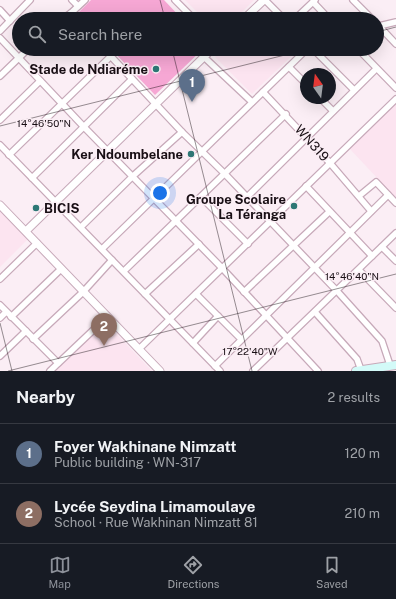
<!DOCTYPE html>
<meta charset="utf-8">
<style>
:root{--surface:#171b24;--page:#20242c;--text:#f1f3f6;--muted:#9ea1a6;--line:#363941;--accent:#8c9099}
body{margin:0;font-family:"Public Sans",sans-serif;background:var(--page);color:var(--text)}
.compass{position:absolute;left:300px;top:68px;width:36px;height:36px;border-radius:50%;background:var(--surface);box-shadow:0 4px 16px #0002;rotate:346deg}
.you{position:absolute;left:160px;top:193px;width:14px;height:14px;margin:-10px;border:3px solid #fff;border-radius:50%;background:#1a73e8;box-shadow:0 0 0 6px #1a73e833}
.badge{display:grid;place-items:center;width:26px;height:26px;border-radius:50%;background:var(--accent);color:#fff;font-size:13px;font-weight:700}
.pin{position:absolute;translate:-50% -33px;filter:drop-shadow(0 1px 2px #0008)}
.pin::after{content:'';position:absolute;top:21px;width:14px;height:12px;background:inherit;clip-path:polygon(0 0,100% 0,50% 100%)}
.list{margin:0;padding:0;list-style:none}
h2{display:flex;justify-content:space-between;align-items:center;height:52px;margin:0;padding:0 16px;font-size:17px}
h2 small{font-size:13px;font-weight:400;color:var(--muted)}
.list li{display:grid;grid-template-columns:26px 1fr auto;gap:12px;align-items:center;box-sizing:border-box;height:60px;padding:0 16px;border-top:1px solid var(--line)}
.list b{display:block;font-size:15px;white-space:nowrap}
.list p{margin:0;font-size:13px;white-space:nowrap;color:var(--muted)}
.list em{font-size:13px;font-style:normal;color:var(--muted)}
.icon{flex:none;width:22px;height:22px;fill:none;stroke:currentColor;stroke-width:2;stroke-linecap:round;stroke-linejoin:round}
.map{position:relative;flex:none;width:396px;height:371px;overflow:hidden}
.search{position:absolute;background:var(--surface);box-shadow:0 4px 16px #0002;left:12px;right:12px;top:12px;height:44px;display:flex;align-items:center;gap:10px;box-sizing:border-box;padding:0 14px;border-radius:22px;color:var(--muted);font-size:15px}
.sheet{height:172px;background:var(--surface)}
nav{display:flex;justify-content:space-around;align-items:center;box-sizing:border-box;height:56px;border-top:1px solid var(--line);background:var(--surface);font-size:11px;color:var(--muted)}
nav a{display:grid;justify-items:center;gap:2px}
nav .on{color:var(--accent)}
.map>svg:first-child{display:block}
</style>
<div class="map">
<svg width="396" height="371" viewBox="0 0 396 371">
<rect width="100%" height="100%" fill="#fbeef5"/>
<g fill="#fce4f0">
<polygon points="185,0 254,0 235,19 204,19"/>
<polygon points="223,49 299,49 252,94 215,57"/>
<polygon points="396,104 396,198 350,149"/>
<polygon points="0,207 30,237 0,267"/>
<polygon points="105,322 152,371 53,371"/>
</g>
<g fill="#f6a7d4">
<polygon points="91,0 164,0 182,19 83,19 78,13"/>
<polygon points="111,49 203,49 155,95"/>
</g>
<g fill="none" stroke-linecap="round" stroke-linejoin="round">
<g stroke="#c7a9b9" stroke-width="8">
<g id="minor">
<polyline points="72,0 78,6"/>
<polyline points="175,0 194,19"/>
<polyline points="265,0 284,19"/>
<polyline points="353,0 372,19"/>
<polyline points="313,2 329,19"/>
<polyline points="0,10 10,21"/>
<polyline points="71,13 77,19"/>
<polyline points="62,19 71,13 85,0"/>
<polyline points="295,19 315,0"/>
<polyline points="377,24 396,44"/>
<polyline points="379,26 396,22"/>
<polyline points="0,31 30,0"/>
<polyline points="377,37 383,31"/>
<polyline points="0,38 84,127 222,268 318,371"/>
<polyline points="104,49 182,132 225,174 337,291 382,341 390,365"/>
<polyline points="313,49 354,90"/>
<polyline points="358,49 396,88"/>
<polyline points="204,57 252,102"/>
<polyline points="289,67 306,84"/>
<polyline points="0,76 28,49"/>
<polyline points="263,92 330,163 371,211"/>
<polyline points="320,98 333,111"/>
<polyline points="0,120 40,81"/>
<polyline points="0,145 220,371"/>
<polyline points="9,155 111,56"/>
<polyline points="32,178 132,79"/>
<polyline points="306,186 372,256"/>
<polyline points="359,196 376,182 396,203"/>
<polyline points="201,197 248,244"/>
<polyline points="247,197 376,69"/>
<polyline points="81,227 133,176 182,132"/>
<polyline points="382,247 396,261"/>
<polyline points="102,249 307,49"/>
<polyline points="359,270 396,308"/>
<polyline points="124,271 286,114"/>
<polyline points="0,279 37,243"/>
<polyline points="244,292 329,212"/>
<polyline points="145,294 199,244"/>
<polyline points="196,294 241,339"/>
<polyline points="0,305 58,363"/>
<polyline points="315,312 357,359 361,370"/>
<polyline points="11,317 61,269"/>
<polyline points="0,318 6,312"/>
<polyline points="33,339 83,292 112,260"/>
<polyline points="193,343 218,316"/>
<polyline points="139,349 396,99"/>
<polyline points="0,356 26,331"/>
<polyline points="215,366 388,195"/>
<polyline points="50,371 107,317"/>
<polyline points="253,371 396,233"/>
</g>
</g>
<g stroke="#c7a9b9" stroke-width="9">
<g id="tertiary">
<polyline points="244,19 264,0"/>
<polyline points="0,205 160,371"/>
<polyline points="26,231 212,49"/>
</g>
</g>
<g stroke="#c7a9b9" stroke-width="10">
<polyline id="secondary" points="356,371 396,365"/>
</g>
<use href="#minor" stroke="#fff" stroke-width="5.5"/>
<use href="#tertiary" stroke="#fff" stroke-width="7"/>
<use href="#secondary" stroke="#d3faf8" stroke-width="8"/>
</g>
<path fill="none" stroke="#190f15" stroke-width="1" stroke-opacity="0.45" d="M160,0L165,19M377,32L396,27M172,49L252,371M0,126L309,49M0,323L12,371M8,371L396,274"/>
<g fill="#2d7775" stroke="#fbeef5" stroke-width="1.5">
<circle cx="156" cy="69" r="4"/>
<circle cx="191" cy="154" r="4"/>
<circle cx="294" cy="206" r="4"/>
<circle cx="36" cy="208" r="4"/>
</g>
<g text-anchor="middle" dominant-baseline="central" stroke-width="3" stroke-linejoin="round" paint-order="stroke">
<g font-size="13" font-weight="bold" fill="#190f15" stroke="#fbeef5" text-anchor="end">
<text x="148" y="69">Stade de Ndiaréme</text>
<text x="183" y="154">Ker Ndoumbelane</text>
<text x="286" y="199">Groupe Scolaire<tspan x="286" dy="15">La Téranga</tspan></text>
<text x="44" y="208" text-anchor="start">BICIS</text>
</g>
<g font-size="13" fill="#190f15" stroke="#fbeef5">
<text transform="translate(312 143) rotate(48)">WN319</text>
</g>
</g>
<g font-size="10" text-anchor="middle" fill="#190f15" stroke="#fbeef5" stroke-width="3" stroke-linejoin="round" paint-order="stroke">
<text x="44" y="127">14°46'50"N</text>
<text x="352" y="280">14°46'40"N</text>
<text x="250" y="355">17°22'40"W</text>
</g>
</svg>
<svg class="compass" viewBox="-18 -18 36 36"><path d="M0-13l5 13h-10z" fill="#e53935"/><path d="M0 13l5-13h-10z" fill="#9ea1a6"/></svg>
<div class="you"></div>
<div class="pin badge" style="left:192px;top:102px;background:#5c6f8a">1</div>
<div class="pin badge" style="left:104px;top:346px;background:#8d6e63">2</div>
<div class="search"><svg class="icon" aria-label="search" viewBox="0 0 24 24"><circle cx="10" cy="10" r="6"/><path d="M15 15l6 6"/></svg>Search here</div>
</div>
<section class="sheet">
<h2>Nearby<small>2 results</small></h2>
<ul class="list">
<li><span class="badge" style="background:#5c6f8a">1</span><div><b>Foyer Wakhinane Nimzatt</b><p>Public building · WN-317</p></div><em>120 m</em></li>
<li><span class="badge" style="background:#8d6e63">2</span><div><b>Lycée Seydina Limamoulaye</b><p>School · Rue Wakhinan Nimzatt 81</p></div><em>210 m</em></li>
</ul>
</section>
<nav>
<a class="on"><svg class="icon" aria-label="map" viewBox="0 0 24 24"><path d="M3 6l6-2 6 2 6-2v14l-6 2-6-2-6 2zM9 4v14M15 6v14"/></svg>Map</a>
<a><svg class="icon" aria-label="directions" viewBox="0 0 24 24"><path d="M12 3l9 9-9 9-9-9zM9 14v-3h6M13 9l2 2-2 2"/></svg>Directions</a>
<a><svg class="icon" aria-label="saved" viewBox="0 0 24 24"><path d="M7 4h10v16l-5-4-5 4z"/></svg>Saved</a>
</nav>
